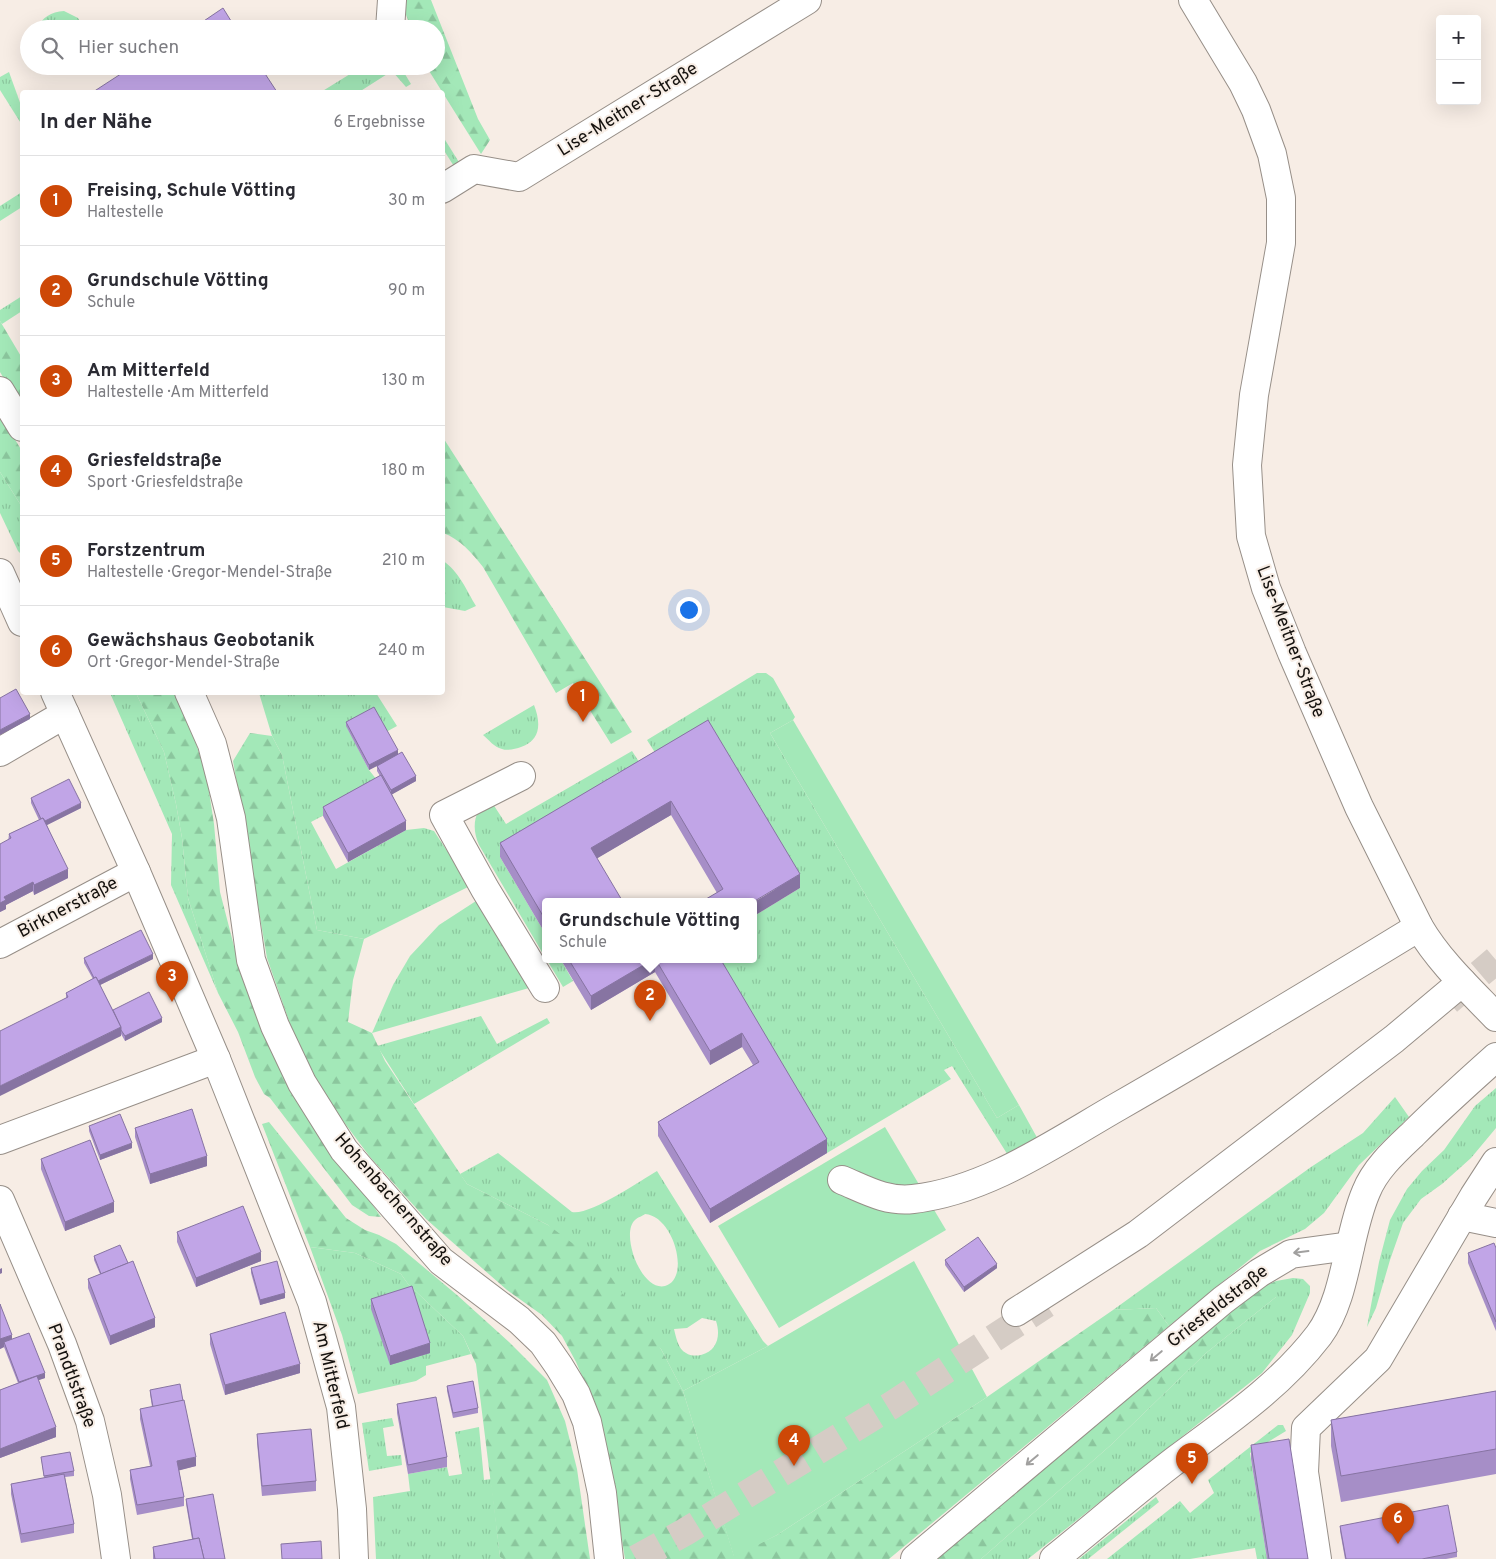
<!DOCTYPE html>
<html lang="de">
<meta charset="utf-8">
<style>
:root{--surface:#fff;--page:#f7f7f7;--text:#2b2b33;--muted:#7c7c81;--line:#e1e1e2;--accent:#cd4807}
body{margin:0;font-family:Overpass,sans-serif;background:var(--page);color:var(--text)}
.controls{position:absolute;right:15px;top:15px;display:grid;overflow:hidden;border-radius:5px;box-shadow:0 5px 20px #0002}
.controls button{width:45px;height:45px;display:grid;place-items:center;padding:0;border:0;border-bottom:1px solid var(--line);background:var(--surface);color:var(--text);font:25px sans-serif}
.you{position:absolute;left:688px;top:609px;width:18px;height:18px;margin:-12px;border:4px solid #fff;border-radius:50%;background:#1a73e8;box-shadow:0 0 0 8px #1a73e833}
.badge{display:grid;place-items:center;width:32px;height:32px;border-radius:50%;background:var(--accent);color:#fff;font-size:16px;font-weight:700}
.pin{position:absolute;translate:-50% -41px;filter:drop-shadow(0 1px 2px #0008)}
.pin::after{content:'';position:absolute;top:26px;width:18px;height:15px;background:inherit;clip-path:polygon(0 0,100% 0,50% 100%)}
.popup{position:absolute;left:542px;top:898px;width:215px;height:65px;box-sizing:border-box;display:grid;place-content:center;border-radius:5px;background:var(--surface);filter:drop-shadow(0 1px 4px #0005);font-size:16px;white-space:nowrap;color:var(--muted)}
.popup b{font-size:19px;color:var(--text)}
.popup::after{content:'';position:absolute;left:50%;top:100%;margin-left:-10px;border:10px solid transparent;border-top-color:var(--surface)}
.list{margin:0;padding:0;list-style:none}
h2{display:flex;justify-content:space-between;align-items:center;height:65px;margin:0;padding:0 20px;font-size:21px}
h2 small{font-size:16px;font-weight:400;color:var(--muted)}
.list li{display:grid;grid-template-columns:32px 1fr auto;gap:15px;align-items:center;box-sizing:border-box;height:90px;padding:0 20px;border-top:1px solid var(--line)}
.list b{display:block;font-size:19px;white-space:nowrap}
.list p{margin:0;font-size:16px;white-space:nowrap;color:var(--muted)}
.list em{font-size:16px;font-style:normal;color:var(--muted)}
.icon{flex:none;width:28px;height:28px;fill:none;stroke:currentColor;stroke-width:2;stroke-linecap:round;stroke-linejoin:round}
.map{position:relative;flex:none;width:1496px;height:1559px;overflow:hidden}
.search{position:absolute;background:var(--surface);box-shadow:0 5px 20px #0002;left:20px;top:20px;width:425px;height:55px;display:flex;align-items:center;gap:12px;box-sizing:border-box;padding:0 18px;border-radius:28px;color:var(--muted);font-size:19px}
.panel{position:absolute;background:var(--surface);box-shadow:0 5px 20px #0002;left:20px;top:90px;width:425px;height:605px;border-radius:5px}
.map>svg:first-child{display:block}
</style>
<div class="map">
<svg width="1496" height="1559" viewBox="0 0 1496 1559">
<defs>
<pattern id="grass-tufts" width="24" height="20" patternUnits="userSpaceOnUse" patternTransform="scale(1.25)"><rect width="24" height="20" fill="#a3e8b8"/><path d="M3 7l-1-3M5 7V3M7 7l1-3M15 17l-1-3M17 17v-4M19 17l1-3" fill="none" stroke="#8bc69d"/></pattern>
<pattern id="forest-firs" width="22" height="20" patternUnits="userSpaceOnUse" patternTransform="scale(1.25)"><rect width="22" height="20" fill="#a3e8b8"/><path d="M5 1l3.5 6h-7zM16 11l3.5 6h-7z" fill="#8bc69d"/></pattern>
</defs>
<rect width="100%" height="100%" fill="#f7ede5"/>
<g fill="url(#grass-tufts)" fill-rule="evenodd">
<path d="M64,11L78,18L85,29H37C42,17 51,12 64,11Z"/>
<polygon points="363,66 400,66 411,84 406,87 392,71 359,92 321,92"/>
<polygon points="9,72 22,108 22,125 0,90 0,77"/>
<polygon points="442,135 462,167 457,171 443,149"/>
<polygon points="22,192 22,207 0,221 0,206"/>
<polygon points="22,296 22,311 2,324 0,321 0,310"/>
<polygon points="0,472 22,507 22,555 18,551 0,513"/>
<path d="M443,561C458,570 467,591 476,606L465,611L443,607Z"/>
<polygon points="757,673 766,673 773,678 795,717 793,720 770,733 997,1118 1019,1105 1050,1161 1021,1176 952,1066 944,1070 951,1079 827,1153 713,960 754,960 754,916 800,888 661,762 647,740"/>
<polygon points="110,693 136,693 164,752 176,804 182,838 188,898 218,993 171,885 172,834"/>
<polygon points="259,693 376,693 397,726 386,732 347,727 369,770 381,785 311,822 336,869 406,830 424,828 434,831 470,886 364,939 317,930 282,755 272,736"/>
<path d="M534,705C541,723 541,740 521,747C516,749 507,751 502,749C494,747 489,740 483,735Z"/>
<path d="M632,751L645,771L500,857L546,935V959L479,845C471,827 474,811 489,798L506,824Z"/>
<polygon points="476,901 529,988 372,1033 393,985 410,956 439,925"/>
<polygon points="547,960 561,960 573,981 563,987"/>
<polygon points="481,1016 497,1044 547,1018 550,1023 414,1104 377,1046"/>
<polygon points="1496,1088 1496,1128 1471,1158 1442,1184 1421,1199 1403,1223 1390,1260 1376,1308 1367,1327 1379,1262 1390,1220 1407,1189 1422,1171 1444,1150 1475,1106"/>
<polygon points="1395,1097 1409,1117 1359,1165 1324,1213 1305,1229 1260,1251 1169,1326 1156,1308 1113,1310 1311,1167 1363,1133"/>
<path d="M498,1153L572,1212C589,1216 640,1181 657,1171L763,1341L768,1346L683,1391L661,1349L548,1225L467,1184L460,1174ZM645,1214C674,1216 691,1279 665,1286C641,1292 620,1233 635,1220C638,1217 643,1216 645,1214ZM702,1318L716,1321C721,1336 717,1351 701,1355C696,1356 690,1356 686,1353C678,1349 676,1337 674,1329L687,1328Z"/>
<polygon points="310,1247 355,1253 401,1274 408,1284 463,1336 471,1354 426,1366 426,1375 416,1381 358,1394 342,1335"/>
<polygon points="1293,1278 1303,1279 1310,1286 1310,1293 1292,1335 1262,1373 1028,1559 981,1559 1112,1444 1206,1353 1276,1297 1276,1281"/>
<polygon points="392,1418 394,1426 383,1428 387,1456 401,1455 402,1465 369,1471 362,1423"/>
<polygon points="1278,1425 1283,1425 1286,1431 1250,1453 1267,1559 1257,1559 1255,1548 1190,1559 1107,1559 1180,1501 1190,1513 1214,1493 1208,1480"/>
<polygon points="479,1427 484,1480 491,1479 500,1557 503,1559 376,1559 373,1497 410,1491 408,1474 447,1467 449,1476 462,1474 455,1432"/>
<polygon points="1156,1497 1159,1502 1088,1559 1079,1559"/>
</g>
<g fill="url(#forest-firs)">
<polygon points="401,0 431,0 478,119 490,140 481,154 426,66 436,66 436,29 411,29"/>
<polygon points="0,321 22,358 22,410 0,372"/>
<polygon points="0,415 22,451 22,507 0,472"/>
<path d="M442,436L625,721L632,732L611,744L573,683L556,693L483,567C472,553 460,539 443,533Z"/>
<polygon points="136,693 174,693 188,718 207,778 214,824 220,892 235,950 257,1009 324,1135 381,1217 369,1216 352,1205 270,1098 264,1094 255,1077 238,1032 218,993 188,898 182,838 176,804 164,752"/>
<polygon points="250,733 272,736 282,755 317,930 364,939 353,980 348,1022 372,1033 385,1061 467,1184 548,1225 603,1266 661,1349 683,1391 734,1556 777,1535 987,1397 1113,1310 1156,1308 1169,1326 889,1559 625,1559 613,1485 591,1397 576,1362 562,1336 542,1315 507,1290 426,1219 370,1157 320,1090 298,1047 267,958 233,761"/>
<polygon points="269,1122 346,1218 365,1230 379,1235 396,1244 457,1295 509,1342 547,1380 565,1421 577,1469 590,1559 503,1559 500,1557 476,1364 463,1336 408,1284 401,1274 355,1253 310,1247 262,1124"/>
<polygon points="1276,1281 1276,1297 1206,1353 1112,1444 981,1559 933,1559 1252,1292"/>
</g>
<g fill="#a3e8b8">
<polygon points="793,720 1019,1105 997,1118 770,733"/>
<polygon points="885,1127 946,1230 779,1328 718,1226"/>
<polygon points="914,1261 987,1397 777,1535 734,1557 683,1391 768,1346"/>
</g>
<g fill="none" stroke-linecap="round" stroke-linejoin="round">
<g stroke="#d5ccc5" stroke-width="28" stroke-dasharray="28 14" stroke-linecap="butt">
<polyline points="1448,1001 1496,960"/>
<polyline points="636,1559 685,1532 892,1405 1046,1304"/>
</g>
<g stroke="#978f88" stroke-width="30">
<g id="minor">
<path d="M1193,0L1243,83L1256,110L1272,154L1281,198V243L1254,395L1247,465L1251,536L1266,588L1292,653L1359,807L1419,927C1439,961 1468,988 1496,1017"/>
<polyline points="390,29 392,0"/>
<polyline points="442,189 474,169 519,177 807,0"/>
<polyline points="0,391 22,427"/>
<polyline points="0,573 22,622"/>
<polyline points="55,692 136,872 216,1059 312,1302 341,1407 352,1509 354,1559"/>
<polyline points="189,692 212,744 231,818 251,960 275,1026 302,1083 344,1150 441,1261 519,1320 543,1343 559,1366 576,1394 587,1422 602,1493 609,1559"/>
<polyline points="0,752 65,714"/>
<polyline points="521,776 444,815 485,889 545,988"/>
<polyline points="0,944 136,872"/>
<polyline points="0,1140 216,1059"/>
<path d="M842,1180C866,1190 886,1202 913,1199C987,1191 1056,1142 1119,1106C1220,1048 1319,988 1419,927"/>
<polyline points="0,1200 62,1344 90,1421 107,1495 116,1559"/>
<polyline points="1462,1216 1496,1223"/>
<polyline points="1016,1312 1138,1234 1394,1039 1462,982"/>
<polyline points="915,1559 1223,1300 1259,1273 1291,1254 1350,1246"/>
<path d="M1054,1559C1095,1526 1135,1491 1177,1459C1228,1421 1280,1386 1319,1335C1347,1297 1347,1236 1366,1192C1375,1169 1395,1151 1413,1134C1440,1107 1468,1082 1496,1057"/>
<polyline points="1317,1559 1304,1472 1306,1428 1378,1359 1474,1196 1496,1162"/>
</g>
</g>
<use href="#minor" stroke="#fff" stroke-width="28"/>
</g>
<g fill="#a68ec7">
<polygon points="708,720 800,888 717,893 671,815 597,858 546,902 546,935 500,857 500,843"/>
<polygon points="346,722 398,754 416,781 392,794 406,830 348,862 323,816 323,807 380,776 377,771 377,766 385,762 369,770 346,726"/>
<polygon points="31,798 81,808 47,825 68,878 34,895 33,891 6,905 6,909 0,912 9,834 39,820 31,803"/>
<polygon points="84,958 153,959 100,985 113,1010 162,1022 125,1041 121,1034 121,1036 66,998 66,993 93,979 84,963"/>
<polygon points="561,960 721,960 827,1153 710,1223 658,1136 658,1122 753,1065 742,1047 710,1065 655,972 591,1010"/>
<polygon points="89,1126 132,1148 100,1160 89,1131"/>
<polygon points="135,1128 207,1166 150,1184 135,1137"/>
<polygon points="41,1159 114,1212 65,1231 41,1169"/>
<polygon points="177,1232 261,1261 196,1287 177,1242"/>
<polygon points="1496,1248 1496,1331 1468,1263 1468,1253"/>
<polygon points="94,1256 128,1263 155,1327 110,1345 88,1288 88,1279 100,1274 94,1260"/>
<polygon points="945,1260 997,1268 964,1292 945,1265"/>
<polygon points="251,1268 285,1298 260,1305 251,1273"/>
<polygon points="371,1299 430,1353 390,1365 371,1309"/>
<polygon points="0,1304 12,1339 45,1378 38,1380 56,1437 0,1458 0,1390 18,1383 4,1347 0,1349"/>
<polygon points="210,1334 300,1373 225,1395 210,1344"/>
<polygon points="447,1386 478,1408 478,1413 453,1418 447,1391"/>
<polygon points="150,1390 196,1466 179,1470 184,1497 184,1506 137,1515 130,1479 130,1470 150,1466 140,1419 140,1409 152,1407 150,1394"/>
<polygon points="1496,1391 1496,1474 1341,1502 1331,1446 1331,1420"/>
<polygon points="397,1404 447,1457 447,1467 408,1474 397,1413"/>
<polygon points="257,1434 316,1481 316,1491 262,1496 257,1443"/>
<polygon points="1251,1445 1308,1559 1267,1559 1251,1459"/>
<polygon points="41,1457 74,1471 74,1476 65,1477 74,1524 74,1533 21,1543 11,1494 11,1484 44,1478"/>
<polygon points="186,1499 225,1559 153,1559 153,1547 192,1539 186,1504"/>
<polygon points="1340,1526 1457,1552 1457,1557 1446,1559 1345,1559 1340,1531"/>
</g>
<g fill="#8774a2">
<polygon points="30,714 30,719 0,735 0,730"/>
<polygon points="398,750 398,755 369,770 369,765"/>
<polygon points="416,776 416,781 391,795 391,790"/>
<polygon points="671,801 671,815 591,862 591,848"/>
<polygon points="81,803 81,808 43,827 43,822"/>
<polygon points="406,821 406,830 348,862 348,853"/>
<polygon points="68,869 68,878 34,895 34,885"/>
<polygon points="800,874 800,888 754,916 754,902"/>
<polygon points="33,882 33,891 6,905 6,909 0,912 0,903 4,897"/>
<polygon points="153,954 153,959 96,987 96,982"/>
<polygon points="652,960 655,960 655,972 591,1010 591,996"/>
<polygon points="162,1018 162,1022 125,1041 125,1036"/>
<polygon points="121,1027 121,1036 0,1096 0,1086"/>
<polygon points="742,1033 742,1047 710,1065 710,1051"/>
<polygon points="827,1139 827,1153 710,1223 710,1209"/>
<polygon points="132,1143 132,1148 100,1160 100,1155"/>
<polygon points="207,1156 207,1166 150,1184 150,1174"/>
<polygon points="114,1202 114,1212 65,1231 65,1222"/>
<polygon points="261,1252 261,1261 196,1287 196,1278"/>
<polygon points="997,1264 997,1268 964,1292 964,1287"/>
<polygon points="2,1268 2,1273 0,1274 0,1269"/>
<polygon points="285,1293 285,1298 260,1305 260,1300"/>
<polygon points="155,1318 155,1327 110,1345 110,1336"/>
<polygon points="12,1335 12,1344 4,1342 4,1347 0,1349 0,1339"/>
<polygon points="430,1343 430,1353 390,1365 390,1356"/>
<polygon points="300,1364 300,1373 225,1395 225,1385"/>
<polygon points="45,1373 45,1378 19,1387 19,1382"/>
<polygon points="56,1427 56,1437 0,1458 0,1449"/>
<polygon points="196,1457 196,1466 177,1471 177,1461"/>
</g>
<g fill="#c1a5e7" stroke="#8774a2">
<polygon points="223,8 236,29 192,29"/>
<polygon points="133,66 260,66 277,92 93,92"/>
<polygon points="16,689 30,714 0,730 0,698"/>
<polygon points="374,707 398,750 369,765 346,722"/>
<polygon points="708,720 800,874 753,902 701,902 723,889 671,801 591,848 623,902 546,902 546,921 500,843"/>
<polygon points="402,752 416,776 391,790 377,766"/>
<polygon points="381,775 406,821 348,853 323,807"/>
<polygon points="69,779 81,803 45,821 43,818 41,819 31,798"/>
<polygon points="43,818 68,869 34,885 33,882 4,897 6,900 0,903 0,844 11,838 9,834"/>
<polygon points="141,930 153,954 98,981 96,977 94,978 84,958"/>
<polygon points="569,960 652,960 591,996"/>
<polygon points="656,960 721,960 827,1139 710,1209 658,1122 759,1062 742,1033 710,1051"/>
<polygon points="96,977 121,1027 0,1086 0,1031 68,997 66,993"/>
<polygon points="149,992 162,1018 125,1036 121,1030 121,1027 113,1010"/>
<polygon points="192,1109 207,1156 150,1174 135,1128"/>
<polygon points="120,1114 132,1143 100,1155 89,1126"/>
<polygon points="90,1140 114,1202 65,1222 41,1159"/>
<polygon points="243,1206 261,1252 196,1278 177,1232"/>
<polygon points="978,1237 997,1264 964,1287 945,1260"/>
<polygon points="1494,1243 1496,1248 1496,1322 1468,1253"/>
<polygon points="120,1245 128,1263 101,1274 94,1256"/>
<polygon points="133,1261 155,1318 110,1336 88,1279"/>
<polygon points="277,1261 285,1293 260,1300 251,1268"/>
<polygon points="412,1286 430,1343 390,1356 371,1299"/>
<polygon points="0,1304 12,1335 0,1339"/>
<polygon points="285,1312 300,1364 225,1385 210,1334"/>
<polygon points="29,1333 45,1373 19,1382 4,1342"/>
<polygon points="37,1376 56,1427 0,1449 0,1390"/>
<polygon points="473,1381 478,1408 453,1413 447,1386"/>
<polygon points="180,1384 183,1401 153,1407 150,1390"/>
<polygon points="1496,1391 1496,1449 1341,1476 1331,1420"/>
<polygon points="436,1397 447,1457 408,1465 397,1404"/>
<polygon points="184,1400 196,1457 177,1461 184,1497 137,1505 130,1470 152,1466 140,1409"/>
<polygon points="311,1429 316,1481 262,1486 257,1434"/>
<polygon points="1289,1439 1308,1559 1269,1559 1251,1445"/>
<polygon points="70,1452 74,1471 44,1476 41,1457"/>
<polygon points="64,1474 74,1524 21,1534 11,1484"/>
<polygon points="213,1494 225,1559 204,1559 199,1538 193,1539 186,1499"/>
<polygon points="1448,1505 1457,1552 1422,1559 1346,1559 1340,1526"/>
<polygon points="199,1538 204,1559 155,1559 153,1547"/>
<polygon points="321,1541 322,1559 282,1559 281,1544"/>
</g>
<defs><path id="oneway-shaft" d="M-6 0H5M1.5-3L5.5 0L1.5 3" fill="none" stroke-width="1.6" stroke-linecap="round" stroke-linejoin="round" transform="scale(1.25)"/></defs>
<g stroke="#a1a09f">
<use href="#oneway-shaft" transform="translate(1301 1252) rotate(173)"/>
<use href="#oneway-shaft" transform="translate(1156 1356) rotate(140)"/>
<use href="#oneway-shaft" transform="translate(1032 1460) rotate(140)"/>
</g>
<g text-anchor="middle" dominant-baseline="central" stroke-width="4" stroke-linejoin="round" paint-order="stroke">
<g font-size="18" fill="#14110e" stroke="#f7ede5">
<text transform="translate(628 110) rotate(-32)">Lise-Meitner-Straße</text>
<text transform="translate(1290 642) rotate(69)">Lise-Meitner-Straße</text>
<text transform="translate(68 908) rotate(-28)">Birknerstraße</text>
<text transform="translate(393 1200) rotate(49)">Hohenbachernstraße</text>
<text transform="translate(1218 1307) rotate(-38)">Griesfeldstraße</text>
<text transform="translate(330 1375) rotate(77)">Am Mitterfeld</text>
<text transform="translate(71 1376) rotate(70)">Prandtlstraße</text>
</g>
</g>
</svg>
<div class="controls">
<button>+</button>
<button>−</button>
</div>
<div class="you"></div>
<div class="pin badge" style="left:583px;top:722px">1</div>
<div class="pin badge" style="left:650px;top:1021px">2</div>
<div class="popup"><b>Grundschule Vötting</b>Schule</div>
<div class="pin badge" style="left:172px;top:1002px">3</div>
<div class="pin badge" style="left:794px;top:1466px">4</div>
<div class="pin badge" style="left:1192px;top:1484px">5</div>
<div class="pin badge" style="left:1398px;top:1544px">6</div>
<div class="search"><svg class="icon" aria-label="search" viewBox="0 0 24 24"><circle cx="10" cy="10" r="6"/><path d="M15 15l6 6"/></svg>Hier suchen</div>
<section class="panel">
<h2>In der Nähe<small>6 Ergebnisse</small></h2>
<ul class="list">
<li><span class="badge">1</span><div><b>Freising, Schule Vötting</b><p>Haltestelle</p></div><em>30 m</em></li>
<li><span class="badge">2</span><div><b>Grundschule Vötting</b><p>Schule</p></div><em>90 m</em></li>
<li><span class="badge">3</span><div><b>Am Mitterfeld</b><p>Haltestelle · Am Mitterfeld</p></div><em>130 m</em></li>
<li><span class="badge">4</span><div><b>Griesfeldstraße</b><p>Sport · Griesfeldstraße</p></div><em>180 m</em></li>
<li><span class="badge">5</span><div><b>Forstzentrum</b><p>Haltestelle · Gregor-Mendel-Straße</p></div><em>210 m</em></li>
<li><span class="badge">6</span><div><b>Gewächshaus Geobotanik</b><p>Ort · Gregor-Mendel-Straße</p></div><em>240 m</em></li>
</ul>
</section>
</div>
